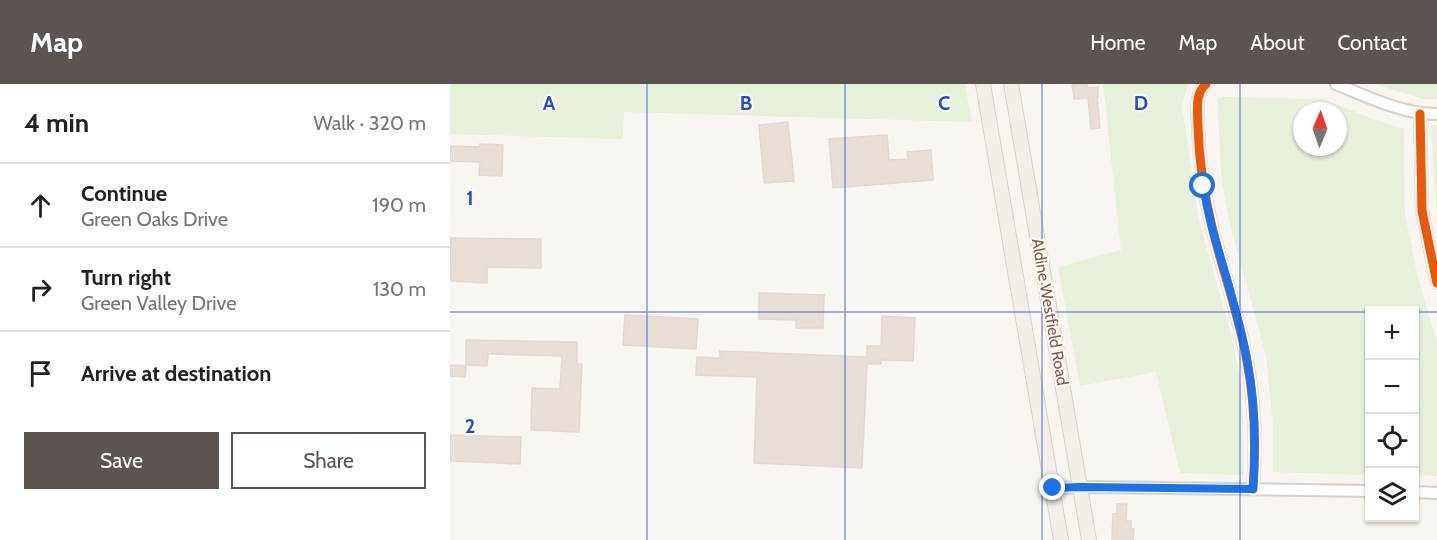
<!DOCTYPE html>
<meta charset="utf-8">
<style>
:root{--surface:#fff;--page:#f2f2f2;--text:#202124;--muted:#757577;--line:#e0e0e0;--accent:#5c5450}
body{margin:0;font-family:Cabin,sans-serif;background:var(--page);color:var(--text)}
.controls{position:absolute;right:18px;bottom:18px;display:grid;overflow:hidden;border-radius:0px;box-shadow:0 2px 4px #0004}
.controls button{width:54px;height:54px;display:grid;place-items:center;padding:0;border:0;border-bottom:2px solid var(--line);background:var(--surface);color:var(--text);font:30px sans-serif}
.compass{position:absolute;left:843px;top:18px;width:54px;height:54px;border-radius:50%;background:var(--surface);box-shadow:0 2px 4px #0004;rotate:2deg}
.stop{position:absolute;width:18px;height:18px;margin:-14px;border:4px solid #1a73e8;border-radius:50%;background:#fff}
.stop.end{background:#1a73e8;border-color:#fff;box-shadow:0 2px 6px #0008}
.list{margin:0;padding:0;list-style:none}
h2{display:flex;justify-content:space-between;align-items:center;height:78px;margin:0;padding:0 24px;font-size:26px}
h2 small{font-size:20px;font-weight:400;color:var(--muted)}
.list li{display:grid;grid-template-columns:39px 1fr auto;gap:18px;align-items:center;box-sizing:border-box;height:84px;padding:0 24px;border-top:2px solid var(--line)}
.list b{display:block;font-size:22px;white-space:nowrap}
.list p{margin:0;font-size:20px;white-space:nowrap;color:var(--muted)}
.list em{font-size:20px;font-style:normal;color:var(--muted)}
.actions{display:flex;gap:12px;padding:18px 24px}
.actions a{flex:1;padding:14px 0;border:2px solid var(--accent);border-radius:0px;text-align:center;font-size:21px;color:var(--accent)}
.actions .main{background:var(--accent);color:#fff}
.icon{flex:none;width:33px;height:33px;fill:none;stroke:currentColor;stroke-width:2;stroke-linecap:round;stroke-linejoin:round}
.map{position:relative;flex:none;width:987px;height:456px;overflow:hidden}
header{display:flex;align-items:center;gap:36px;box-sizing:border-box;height:84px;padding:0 30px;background:var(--accent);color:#fff}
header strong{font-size:28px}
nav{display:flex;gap:33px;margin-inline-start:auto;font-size:21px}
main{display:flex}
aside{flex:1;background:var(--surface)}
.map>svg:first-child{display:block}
</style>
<header>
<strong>Map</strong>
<nav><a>Home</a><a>Map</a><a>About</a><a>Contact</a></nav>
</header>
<main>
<aside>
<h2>4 min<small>Walk · 320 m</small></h2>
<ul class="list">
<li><svg class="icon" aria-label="ahead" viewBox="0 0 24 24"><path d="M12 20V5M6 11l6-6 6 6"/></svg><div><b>Continue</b><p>Green Oaks Drive</p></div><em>190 m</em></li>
<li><svg class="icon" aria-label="right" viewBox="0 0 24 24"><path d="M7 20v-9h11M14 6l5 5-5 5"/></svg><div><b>Turn right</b><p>Green Valley Drive</p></div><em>130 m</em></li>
<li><svg class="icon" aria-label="arrive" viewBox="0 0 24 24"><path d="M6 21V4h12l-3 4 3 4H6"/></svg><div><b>Arrive at destination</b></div></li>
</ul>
<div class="actions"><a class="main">Save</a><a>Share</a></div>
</aside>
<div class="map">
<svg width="987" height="456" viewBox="0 0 987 456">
<rect width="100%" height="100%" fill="#f9f5f0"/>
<g fill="#e7f0db" fill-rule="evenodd">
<polygon points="0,0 515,0 522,38 174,28 173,55 0,50"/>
<polygon points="653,0 738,0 732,22 749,137 781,250 792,302 794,391 730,389 706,288 630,302 608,183 671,166"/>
<polygon points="925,0 987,0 987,15 973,15"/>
<path d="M774,13L874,15L920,34L954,45L955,129L968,194L987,258V392L965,391L964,226H920L919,391L823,388V341L816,272L780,140L772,99L767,15ZM852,27H888V63H852Z"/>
<polygon points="981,41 987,41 987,131 986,126"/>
</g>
<g fill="#e6ded7" stroke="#e2d8d2" stroke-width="1.5">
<polygon points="622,0 637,0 638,4 648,3 648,13 647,13 650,44 641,45 638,14 624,15"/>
<polygon points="338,38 344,97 314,99 309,41"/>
<polygon points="437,51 439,76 458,75 457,68 481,66 483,96 383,104 379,55"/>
<polygon points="30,60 53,61 52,92 29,91 30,78 0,77 0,62 30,63"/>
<polygon points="0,154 91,155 91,184 37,183 37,199 1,197"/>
<polygon points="309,209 374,211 373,244 346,244 346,236 309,235"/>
<polygon points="175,231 248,235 246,265 173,261"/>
<polygon points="432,232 465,234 463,277 431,276 431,280 417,280 412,384 304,379 307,293 246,291 247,273 270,274 270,267 417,273 417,262 431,262"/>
<polygon points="16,256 127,258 127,280 132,280 129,348 81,346 82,304 110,305 112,272 38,270 37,282 16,281"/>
<polygon points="0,281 16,282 15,293 0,292"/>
<polygon points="0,351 71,353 70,380 0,377"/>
<polygon points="667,420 677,420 676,437 681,437 681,445 684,445 683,456 662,456 663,430 667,430"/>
</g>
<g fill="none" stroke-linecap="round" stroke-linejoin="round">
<g stroke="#d7d1cb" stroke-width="14">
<g id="minor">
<path d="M756,0C744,11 748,28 748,43C749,77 754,110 762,143C773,188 789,231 797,277C805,318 806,362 803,405"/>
<path d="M886,0C918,13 952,30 987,30"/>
<polyline points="970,30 972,127 987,199"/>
<polyline points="603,404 645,403 920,407"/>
<polyline points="964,408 987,409"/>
</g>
</g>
<g stroke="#dad1cc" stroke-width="16">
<g id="major">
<polyline points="533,0 611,456"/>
<polyline points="561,0 639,456"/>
</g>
</g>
<use href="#minor" stroke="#fefefd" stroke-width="10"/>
<use href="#major" stroke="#f3eee8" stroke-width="14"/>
<g stroke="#fffaf3" stroke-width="13">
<g id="cycleway">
<path d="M756,0C744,11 748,28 748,43C749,77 754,110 762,143C773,188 789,231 797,277C805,318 806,362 803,405"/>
<polyline points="970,30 972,127 987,199"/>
</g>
</g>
<use href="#cycleway" stroke="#e8590c" stroke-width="9"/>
</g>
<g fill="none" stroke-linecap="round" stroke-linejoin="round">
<path stroke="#1a73e8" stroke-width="8" d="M603,404L631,403L803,405C806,363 805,318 797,276C789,232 775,190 763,147C759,132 756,117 753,102"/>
</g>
<path fill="none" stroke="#1d4ed8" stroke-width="1.5" stroke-opacity="0.55" d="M197,0V456M395,0V456M592,0V456M790,0V456M0,228H920M964,228H987"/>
<g text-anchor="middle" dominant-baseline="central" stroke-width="4.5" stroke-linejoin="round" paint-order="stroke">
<g font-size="16" fill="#7a5c4d" stroke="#fffaf3">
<text transform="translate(600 228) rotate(80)">Aldine Westfield Road</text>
</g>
</g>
<g font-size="20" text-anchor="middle" font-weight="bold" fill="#1d4ed8" stroke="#fffaf3" stroke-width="4.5" stroke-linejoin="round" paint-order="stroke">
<text x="99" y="26">A</text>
<text x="296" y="26">B</text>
<text x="494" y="26">C</text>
<text x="691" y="26">D</text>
<text x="20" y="121">1</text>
<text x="20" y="349">2</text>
</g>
</svg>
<div class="controls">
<button>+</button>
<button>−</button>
<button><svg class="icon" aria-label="locate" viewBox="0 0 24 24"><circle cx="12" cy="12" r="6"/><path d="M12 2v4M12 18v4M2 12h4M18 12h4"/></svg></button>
<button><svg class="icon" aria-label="layers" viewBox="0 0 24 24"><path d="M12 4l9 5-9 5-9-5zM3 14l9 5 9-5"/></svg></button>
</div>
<svg class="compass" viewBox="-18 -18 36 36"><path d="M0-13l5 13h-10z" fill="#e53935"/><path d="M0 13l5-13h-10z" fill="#757577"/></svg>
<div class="stop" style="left:753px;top:102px"></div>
<div class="stop end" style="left:603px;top:404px"></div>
</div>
</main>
